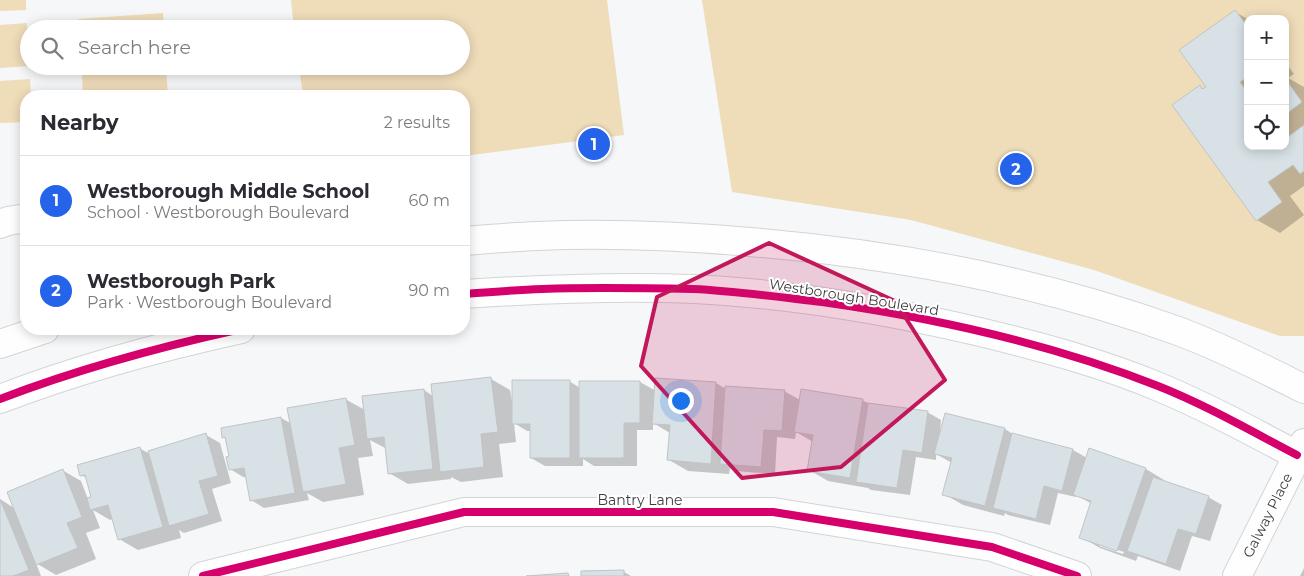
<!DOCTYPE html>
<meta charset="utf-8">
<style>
:root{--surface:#fff;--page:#f2f2f3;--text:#2b2b33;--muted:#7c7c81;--line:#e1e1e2;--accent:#2563eb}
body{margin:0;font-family:Montserrat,sans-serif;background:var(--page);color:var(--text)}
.controls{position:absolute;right:15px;top:15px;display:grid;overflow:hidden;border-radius:10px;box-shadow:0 2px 12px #0003}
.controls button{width:45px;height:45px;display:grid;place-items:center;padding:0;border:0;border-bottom:1px solid var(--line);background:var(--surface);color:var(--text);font:25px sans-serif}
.you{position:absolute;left:680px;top:400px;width:18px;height:18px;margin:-12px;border:4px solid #fff;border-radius:50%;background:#1a73e8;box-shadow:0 0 0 8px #1a73e833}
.badge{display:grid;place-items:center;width:32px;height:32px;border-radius:50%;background:var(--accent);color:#fff;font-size:16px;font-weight:700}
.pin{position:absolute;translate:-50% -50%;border:2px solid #fff;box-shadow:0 1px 5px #0006}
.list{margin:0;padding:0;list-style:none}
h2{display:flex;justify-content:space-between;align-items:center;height:65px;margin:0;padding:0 20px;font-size:21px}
h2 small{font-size:16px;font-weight:400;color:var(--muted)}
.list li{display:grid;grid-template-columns:32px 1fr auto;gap:15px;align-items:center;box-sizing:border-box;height:90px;padding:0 20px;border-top:1px solid var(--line)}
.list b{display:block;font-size:19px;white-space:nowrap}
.list p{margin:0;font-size:16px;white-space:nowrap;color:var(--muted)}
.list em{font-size:16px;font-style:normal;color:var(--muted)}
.icon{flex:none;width:28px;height:28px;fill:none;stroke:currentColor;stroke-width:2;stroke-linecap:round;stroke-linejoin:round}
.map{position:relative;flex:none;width:1304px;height:576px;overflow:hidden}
.search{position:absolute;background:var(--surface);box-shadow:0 2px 12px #0003;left:20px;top:20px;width:450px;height:55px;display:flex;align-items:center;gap:12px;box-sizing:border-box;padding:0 18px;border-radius:28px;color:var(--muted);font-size:19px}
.panel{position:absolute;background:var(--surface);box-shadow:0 2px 12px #0003;left:20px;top:90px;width:450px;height:245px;border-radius:20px}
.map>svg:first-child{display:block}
</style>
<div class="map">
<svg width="1304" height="576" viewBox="0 0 1304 576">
<rect width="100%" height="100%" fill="#f5f7f9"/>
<g fill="#efdcb9" fill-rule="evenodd">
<polygon points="0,0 26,0 26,10 0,11"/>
<polygon points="291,0 607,0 624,135 464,156 464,96 303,96 299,66 461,66 461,29 294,29"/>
<path d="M702,0H1304V336H1280L1094,270L911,220L732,192ZM1248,19H1285V146H1248Z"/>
<polygon points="163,13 164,29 79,29 78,19"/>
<polygon points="27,23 29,66 0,68 0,25"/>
<polygon points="166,69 168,96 83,96 82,75"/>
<polygon points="30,79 31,96 26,96 26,122 0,123 0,81"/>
</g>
<g fill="#0003" fill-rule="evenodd">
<polygon points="1235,12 1248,19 1248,146 1285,146 1285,62 1294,74 1288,78 1304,87 1304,186 1290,196 1304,215 1280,233 1257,220 1200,87 1204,89 1207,87"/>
<path d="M491,379L510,390L512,402L569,381L580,388L640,382L656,391L716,383L726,389L784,391L800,400H862L870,404L927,412L941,420L940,430L1005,429L1016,436L1073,450L1087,458L1146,469L1164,480V482L1208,497L1222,505L1210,541L1192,536L1180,571L1138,556L1136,561L1100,548L1081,537L1092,504L1076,495V497L1058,493L1050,525L1008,515L1005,513L1004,516L963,505L944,494L952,463L936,454V460L916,457L910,495L871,490L868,488L828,481L809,470L813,442L796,432L795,439L777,437L775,474L735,471L730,468L729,474L688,471L669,460L670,433L653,423V430H637V466H594L583,459V466H545L531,458V431H527L514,423L516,442L499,444L503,477L461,482L451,477V479L408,484L389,473L387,449L370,440L373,456L358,458L364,495L323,502L307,493L309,500L264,508L251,500L247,477H243L230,469V457L227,439L223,437L281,418L292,424L345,399L365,410L424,390L433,396L432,385ZM1099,544L1124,552L1123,554L1099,546Z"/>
<polygon points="206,435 220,443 231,483 212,489 222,521 184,533 179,530 181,538 138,550 119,539 113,519 110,520 93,510 100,528 86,533 96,559 56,575 36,563 41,576 0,576 0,499 14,508 62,470 81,481 88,499 93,497 87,478 81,475 139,448 150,454"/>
<polygon points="1304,568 1304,576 1300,576"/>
<polygon points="582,572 624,572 631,576 582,576"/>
</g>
<g fill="#d7e1e6" stroke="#c2c4c5">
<polygon points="1235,10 1248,27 1248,77 1240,82 1248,93 1248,146 1285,146 1285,139 1304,125 1304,171 1300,174 1293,165 1268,182 1282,202 1256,221 1172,105 1200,85 1202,89 1206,87 1179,50"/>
<polygon points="1285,78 1302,102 1285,115"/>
<polygon points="491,377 498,432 481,434 484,467 440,472 431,384"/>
<polygon points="655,378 716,382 711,464 667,460 670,425 652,424"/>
<polygon points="512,380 570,380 570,458 530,458 530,424 512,424"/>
<polygon points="579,381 640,381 640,423 624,423 624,458 579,458"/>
<polygon points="725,386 785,390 782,431 764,430 761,467 720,464"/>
<polygon points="424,389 433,469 388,474 384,437 367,439 362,396"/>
<polygon points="801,389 863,399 850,478 807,471 813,435 794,432"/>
<polygon points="346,398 355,445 339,448 346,484 303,492 287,408"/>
<polygon points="868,403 928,411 922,453 903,450 897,488 856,482"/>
<polygon points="945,413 1005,428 985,506 942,495 952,458 934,454"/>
<polygon points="281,417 295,493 250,501 244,468 229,470 226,457 229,456 225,437 222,438 221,428"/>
<polygon points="206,433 218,476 199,481 209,514 169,526 148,451"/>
<polygon points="1012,433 1073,449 1062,491 1044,486 1036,519 993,508"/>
<polygon points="140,447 163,527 118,540 108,505 90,510 87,498 91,497 85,475 80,476 77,465"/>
<polygon points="1089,448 1146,468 1117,551 1079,538 1091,501 1073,495"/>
<polygon points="63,469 82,517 67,523 78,548 36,565 7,492"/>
<polygon points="1153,477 1209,496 1196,534 1178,529 1166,564 1127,551"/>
<polygon points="0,499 29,570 13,576 0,576"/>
<polygon points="624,570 624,576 581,576 581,571"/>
<polygon points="568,573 569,576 526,576"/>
</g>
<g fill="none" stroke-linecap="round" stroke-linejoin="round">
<g stroke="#d2d4d5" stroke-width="30">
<g id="minor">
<polyline points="0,224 8,221 26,218"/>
<polyline points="203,576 464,512 773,512 992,547 1077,576"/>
<path id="s1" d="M1237,576L1304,443"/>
</g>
</g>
<g stroke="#d2d4d5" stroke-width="30">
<g id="major">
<path d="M464,241C488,239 513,237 537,236C608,233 679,236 750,242C895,254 1040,281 1178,331C1221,347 1263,368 1304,389"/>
<path d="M464,294C541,289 618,286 695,289C791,294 887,310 980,332C1041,347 1102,363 1159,387C1209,408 1257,434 1304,459"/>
<polyline points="0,344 45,329"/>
<path d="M0,399C78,369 159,347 241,329"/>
</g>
</g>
<use href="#minor" stroke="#fefefe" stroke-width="28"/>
<use href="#major" stroke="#fefefe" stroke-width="28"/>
<g stroke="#fff" stroke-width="11">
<g id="cycleway">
<path d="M464,294C490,292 516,290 542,289C592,287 643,288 693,289C736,291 779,297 822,302C935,318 1052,344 1158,386C1206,405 1251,431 1297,455"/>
<path d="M0,399C78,369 159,347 241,329"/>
<polyline points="203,576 464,512 773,512 992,547 1077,576"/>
</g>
</g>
<use href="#cycleway" stroke="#d6006c" stroke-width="8"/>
</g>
<path fill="#c2185b" fill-opacity="0.2" stroke="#c2185b" stroke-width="4" stroke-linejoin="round" d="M769,243L895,301L945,380L841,467L742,478L641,366L657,297Z"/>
<g text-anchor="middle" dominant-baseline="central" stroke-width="4" stroke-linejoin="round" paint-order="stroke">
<g font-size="14" fill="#3b3d3e" stroke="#fff">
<text transform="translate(854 297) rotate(9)">Westborough Boulevard</text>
<text x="640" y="500">Bantry Lane</text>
<text stroke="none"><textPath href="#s1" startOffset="68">Galway Place</textPath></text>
</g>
</g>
</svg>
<div class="controls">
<button>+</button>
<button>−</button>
<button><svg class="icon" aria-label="locate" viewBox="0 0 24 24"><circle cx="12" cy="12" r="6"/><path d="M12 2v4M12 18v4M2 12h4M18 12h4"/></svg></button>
</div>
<div class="you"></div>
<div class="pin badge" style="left:594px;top:144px">1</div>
<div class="pin badge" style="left:1016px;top:169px">2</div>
<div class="search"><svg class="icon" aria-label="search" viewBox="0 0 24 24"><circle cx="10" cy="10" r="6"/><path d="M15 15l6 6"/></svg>Search here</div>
<section class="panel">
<h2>Nearby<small>2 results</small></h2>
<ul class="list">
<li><span class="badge">1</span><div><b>Westborough Middle School</b><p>School · Westborough Boulevard</p></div><em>60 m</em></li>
<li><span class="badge">2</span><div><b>Westborough Park</b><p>Park · Westborough Boulevard</p></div><em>90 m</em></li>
</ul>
</section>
</div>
